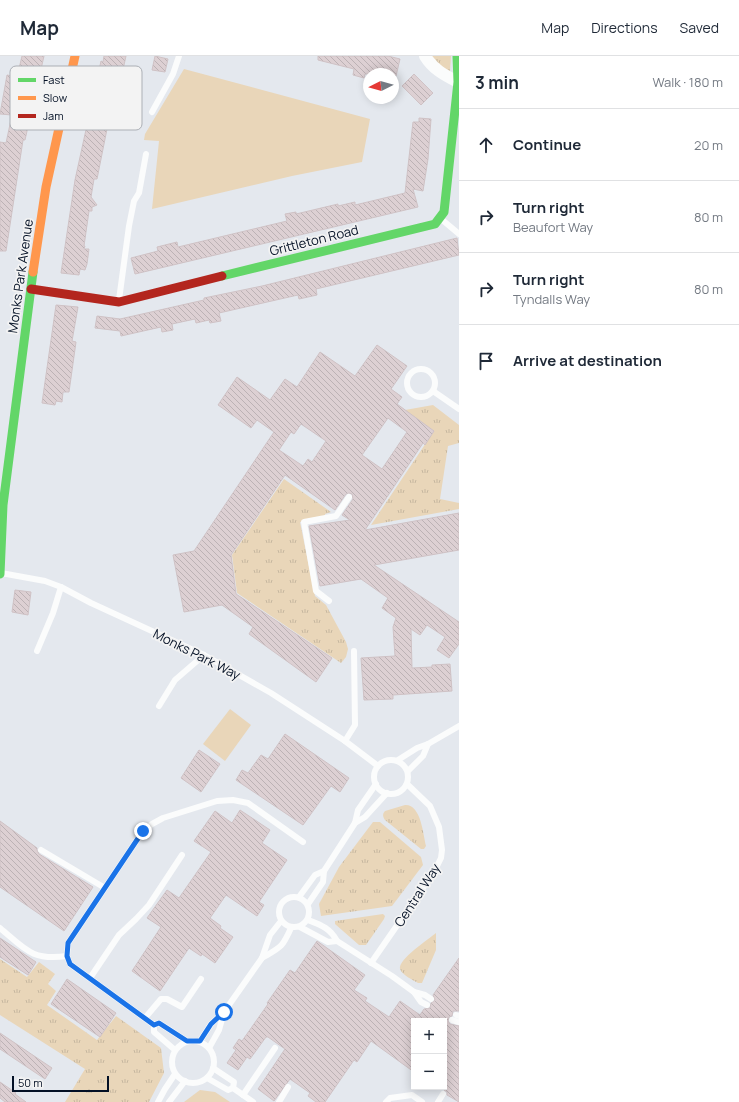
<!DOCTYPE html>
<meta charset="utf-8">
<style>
:root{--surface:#fff;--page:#f6f6f7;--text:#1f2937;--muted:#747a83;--line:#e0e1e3}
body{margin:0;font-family:Manrope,sans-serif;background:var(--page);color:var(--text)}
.controls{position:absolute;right:12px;bottom:12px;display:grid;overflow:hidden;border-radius:0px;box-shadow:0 2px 10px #0003}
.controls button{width:36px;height:36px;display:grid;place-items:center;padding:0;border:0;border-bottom:1px solid var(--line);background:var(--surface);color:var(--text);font:20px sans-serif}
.compass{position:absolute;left:363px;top:12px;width:36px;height:36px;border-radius:50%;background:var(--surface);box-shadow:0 2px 10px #0003;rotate:264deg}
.scale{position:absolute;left:12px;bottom:10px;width:97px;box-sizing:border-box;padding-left:4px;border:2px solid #031025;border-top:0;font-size:11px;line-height:14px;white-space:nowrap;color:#031025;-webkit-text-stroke:3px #f3f3f3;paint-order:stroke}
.stop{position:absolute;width:12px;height:12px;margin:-9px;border:3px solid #1a73e8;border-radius:50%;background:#fff}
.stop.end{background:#1a73e8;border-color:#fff;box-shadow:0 1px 4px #0008}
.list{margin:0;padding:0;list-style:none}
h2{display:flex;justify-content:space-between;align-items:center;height:52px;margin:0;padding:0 16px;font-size:17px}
h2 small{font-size:13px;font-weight:400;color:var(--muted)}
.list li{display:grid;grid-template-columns:26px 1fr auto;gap:12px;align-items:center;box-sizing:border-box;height:72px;padding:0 16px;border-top:1px solid var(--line)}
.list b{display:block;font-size:15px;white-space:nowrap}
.list p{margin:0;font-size:13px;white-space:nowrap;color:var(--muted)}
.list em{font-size:13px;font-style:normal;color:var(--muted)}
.icon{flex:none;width:22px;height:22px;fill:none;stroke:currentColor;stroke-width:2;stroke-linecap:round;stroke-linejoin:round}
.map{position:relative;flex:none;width:459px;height:1046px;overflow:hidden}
header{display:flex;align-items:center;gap:24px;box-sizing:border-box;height:56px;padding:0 20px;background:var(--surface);border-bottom:1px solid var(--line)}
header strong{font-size:19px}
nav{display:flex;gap:22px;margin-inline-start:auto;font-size:14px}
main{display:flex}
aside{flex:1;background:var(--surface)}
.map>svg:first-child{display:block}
</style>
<header>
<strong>Map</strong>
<nav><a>Map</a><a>Directions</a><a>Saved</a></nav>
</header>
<main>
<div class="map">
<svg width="459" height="1046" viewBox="0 0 459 1046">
<defs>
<pattern id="grass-tufts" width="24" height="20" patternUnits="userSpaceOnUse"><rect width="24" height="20" fill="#e9d6b9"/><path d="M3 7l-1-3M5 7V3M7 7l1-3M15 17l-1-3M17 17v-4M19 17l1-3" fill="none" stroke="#c6b79f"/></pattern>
<pattern id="building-back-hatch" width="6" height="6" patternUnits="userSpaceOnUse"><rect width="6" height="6" fill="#ddd0d3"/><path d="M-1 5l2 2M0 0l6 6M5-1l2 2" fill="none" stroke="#bcb2b5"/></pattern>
</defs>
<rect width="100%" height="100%" fill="#e4e8ee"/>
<g fill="url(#grass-tufts)">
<polygon points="431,0 451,0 450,15 442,13"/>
<polygon points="433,349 459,369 459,387 448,390 440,443 459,447 459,453 371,469 434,375 405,354"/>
<polygon points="284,423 331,456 325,458 325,462 300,466 315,540 326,549 346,586 348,593 346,601 341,607 237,537 232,499"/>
<path d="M405,749C421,748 423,778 426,790L424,793H421L385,764C383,761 382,758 385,755Z"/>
<polygon points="373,766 380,766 421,801 423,809 392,850 321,860 319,848 339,811"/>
<polygon points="383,858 385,860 384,863 366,889 359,889 335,868 335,865"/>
<path d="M436,877V894L422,927H418C413,924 402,919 400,913C398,903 429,883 436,877Z"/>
<polygon points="0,903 27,921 39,906 55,918 48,928 56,935 47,949 97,984 116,960 161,992 164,1017 149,1046 65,1046 85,1013 0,959"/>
</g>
<g fill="#e9d6b9">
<polygon points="184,13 370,63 362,106 292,120 152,153 159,85 144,84 145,78"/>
<polygon points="230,653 251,669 225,705 203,688"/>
<polygon points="200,1034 215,1036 230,1046 184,1046"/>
</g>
<g fill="url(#building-back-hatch)" stroke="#cfc2c5" fill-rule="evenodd">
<polygon points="22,0 44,0 25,84 23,84 6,195 0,195 0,86 6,87 12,59 0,58 7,19 17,21"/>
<polygon points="104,0 126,0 113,59 112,64 109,63 97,123 94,123 91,141 97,149 92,151 92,155 89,155 84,190 85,190 84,193 89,193 87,208 85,214 80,213 79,219 61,217 75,124 101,5 103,6"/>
<polygon points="155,0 168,3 165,16 152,14"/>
<polygon points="318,0 388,0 400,3 396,20 393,18 365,18 364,22 353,19 354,13 318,4"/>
<polygon points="414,18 433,37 421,49 402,30"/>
<polygon points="419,62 431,63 428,103 423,135 413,133 418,151 135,218 131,202 158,195 157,191 177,186 178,191 287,165 285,158 296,156 296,158 338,148 338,150 355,146 355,149 405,137 413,66 419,66"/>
<polygon points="457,182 459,199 316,233 317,239 299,243 298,239 219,257 221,265 210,267 209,264 196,267 195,263 172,268 173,274 162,276 161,271 121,280 120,275 95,272 97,260 120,263 204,244 204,242 262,230"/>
<polygon points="56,249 78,251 72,285 76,286 69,336 63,336 62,346 56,345 55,349 42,347"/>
<path d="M377,289L407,310L391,333L402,341L397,348L434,375L425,389L423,387L365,474L459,457V494L374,509L459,566V588L449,602L437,594L445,581L427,569L420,579L411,573L412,612L432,611V609L450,608L452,635L393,639V643L364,644L361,602L395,600L393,571L396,562L382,552L388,542L361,523L320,530L309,470L350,464L342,459L353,443L352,438L349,437L346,438L335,454L285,419L231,499L236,538L332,602L316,626L249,578L253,571L222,549L184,556L173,499L194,495L274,376L257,364L251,372L218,349L237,321L270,344L285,323L297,331L320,296L355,320ZM388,362L407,376L382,413L362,399ZM301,368L326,385L312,406L308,403L303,410L279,394L291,376L294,378Z"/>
<polygon points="15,534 31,536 28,559 12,556"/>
<polygon points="285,678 349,722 340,736 331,730 303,769 236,724 242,714 248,717 261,699 268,703"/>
<polygon points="199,694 220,708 201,736 181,722"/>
<polygon points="240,754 270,774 262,787 287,804 259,846 264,849 257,860 226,839 210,862 221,870 220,872 233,881 215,907 202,898 201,900 189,892 160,935 132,915 161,871 147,862 167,834 179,842 211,796 194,785 215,755 232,767"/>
<polygon points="0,765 37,792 37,794 39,798 93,831 64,875 0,831"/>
<polygon points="0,882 36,906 28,919 0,901"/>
<polygon points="317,885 365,919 354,934 367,942 365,945 389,961 400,945 420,959 424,953 430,952 431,947 435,944 433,939 459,902 459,955 453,955 452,960 449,961 448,965 450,968 459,970 459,1046 447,1039 447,1036 444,1034 444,988 447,984 444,978 444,965 414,965 414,1016 371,985 357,1006 354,1004 325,1046 316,1046 308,1040 310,1037 290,1023 274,1045 258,1033 285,993 268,981 266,981 250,1003 247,1001 238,1014 227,1007 236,994 233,992 239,983 242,985 268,948 267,947 290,914 295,917"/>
<polygon points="67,923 116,957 100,981 51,948"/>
<polygon points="0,977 52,1012 45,1023 0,993"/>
<polygon points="0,1026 16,1037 15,1038 26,1046 5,1046 0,1042"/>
</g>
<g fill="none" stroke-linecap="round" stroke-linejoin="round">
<g stroke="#fbfcfc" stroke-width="6">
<polyline points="152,56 173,18 179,0"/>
<polyline points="440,162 459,178"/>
<polyline points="119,244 129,170 134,145 139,137 146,98"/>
<circle cx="421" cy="327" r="14"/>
<polyline points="433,335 459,353"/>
<polyline points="1,517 45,525 61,531 91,547 204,599 271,637 345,685 378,710"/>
<polyline points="329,545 316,535 304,466 336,460 349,441"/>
<polyline points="37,595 53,557 61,531"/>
<polyline points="159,650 175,624 204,599"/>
<polyline points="345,685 355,669 354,595"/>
<circle cx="391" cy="721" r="17"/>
<polyline points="398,704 417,692 428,688 459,670"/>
<polyline points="408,715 423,700 428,688"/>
<polyline points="355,767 365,761 387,737"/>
<polyline points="41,794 105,832"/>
<circle cx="294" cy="856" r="15"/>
<polyline points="299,841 315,819 324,815"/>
<polyline points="308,848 323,826 324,815 355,767 358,754 376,728"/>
<path d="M308,864C321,869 330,872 337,885L392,920L414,936"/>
<polyline points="300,871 328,886 337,885"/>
<path d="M0,872C25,893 32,905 67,900"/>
<polyline points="67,900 68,887 143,775 152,768 163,762 217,745 233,744 248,747 303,786"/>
<polyline points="67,900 70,908 154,969"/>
<path d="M262,902C281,891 282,892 291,872"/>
<polyline points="371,907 434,816 441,802 442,794 439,771 430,750 407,728"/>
<polyline points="90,922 119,879 136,863 149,849 182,799"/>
<polyline points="427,949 421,946 414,936 425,939 431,943"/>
<polyline points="456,959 459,960"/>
<polyline points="145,962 161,943 167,943 182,951 201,923"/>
<polyline points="452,964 459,966"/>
<polyline points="154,969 159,967 187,985"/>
<polyline points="154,969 154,976 175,994"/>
<circle cx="193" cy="1006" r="21"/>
<polyline points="200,985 211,968 224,956 262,902 270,879 281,865"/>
<polyline points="209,992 219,974 224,956"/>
<polyline points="213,1012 234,1026 233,1032"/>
<polyline points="207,1022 228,1034 233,1032 253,1046"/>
<polyline points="243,1039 275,992"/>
<polyline points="158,1046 165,1033 175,1018"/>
<polyline points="169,1046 185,1025"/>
<polyline points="279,1046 288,1031"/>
<polyline points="386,1046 390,1042 412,1039 422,1046"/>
<polyline points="438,1046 443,1038"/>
</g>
<path stroke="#fbfcfc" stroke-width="12" d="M425,0C433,13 444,19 458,26"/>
<g stroke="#63d668" stroke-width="9">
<polyline points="222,220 435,168 444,156 458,26 457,0"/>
<polyline points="0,518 3,449 33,216"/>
</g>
<polyline stroke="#ff974d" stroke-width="9" points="33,216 46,131 75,0"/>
<polyline stroke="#b3261e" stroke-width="9" points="31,233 119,246 222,220"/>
</g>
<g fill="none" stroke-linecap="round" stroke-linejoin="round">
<polyline stroke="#1a73e8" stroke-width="5" points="143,775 68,887 67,900 70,908 154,969 159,967 187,985 200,985 211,968 224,956"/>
</g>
<g text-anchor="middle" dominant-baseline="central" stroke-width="3.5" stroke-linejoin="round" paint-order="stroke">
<g font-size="13" fill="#031025" stroke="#f3f3f3">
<text transform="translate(314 184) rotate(-14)">Grittleton Road</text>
<text transform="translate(20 220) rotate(-82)">Monks Park Avenue</text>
<text transform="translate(197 598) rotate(27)">Monks Park Way</text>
<text transform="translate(417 839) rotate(-57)">Central Way</text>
</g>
</g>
<rect x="10" y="10" width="132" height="64" rx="6" fill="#f3f3f3" stroke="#abafb5" stroke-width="1"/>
<rect x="18" y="22" width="18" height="4" fill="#63d668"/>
<rect x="18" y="40" width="18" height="4" fill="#ff974d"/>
<rect x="18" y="58" width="18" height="4" fill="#b3261e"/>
<g font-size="11" fill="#031025">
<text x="43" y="28">Fast</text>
<text x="43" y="46">Slow</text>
<text x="43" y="64">Jam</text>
</g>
</svg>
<div class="controls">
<button>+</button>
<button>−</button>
</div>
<svg class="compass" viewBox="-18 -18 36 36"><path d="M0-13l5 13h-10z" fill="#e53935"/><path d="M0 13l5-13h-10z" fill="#747a83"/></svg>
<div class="scale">50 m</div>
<div class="stop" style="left:224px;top:956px"></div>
<div class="stop end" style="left:143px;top:775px"></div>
</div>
<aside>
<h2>3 min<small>Walk · 180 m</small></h2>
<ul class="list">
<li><svg class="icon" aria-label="ahead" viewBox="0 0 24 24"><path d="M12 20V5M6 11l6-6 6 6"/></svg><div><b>Continue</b></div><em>20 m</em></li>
<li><svg class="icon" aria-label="right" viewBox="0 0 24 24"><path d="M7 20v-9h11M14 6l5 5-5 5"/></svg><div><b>Turn right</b><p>Beaufort Way</p></div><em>80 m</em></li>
<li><svg class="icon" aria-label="right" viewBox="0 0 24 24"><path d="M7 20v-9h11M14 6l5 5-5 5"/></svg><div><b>Turn right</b><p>Tyndalls Way</p></div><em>80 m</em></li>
<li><svg class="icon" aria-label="arrive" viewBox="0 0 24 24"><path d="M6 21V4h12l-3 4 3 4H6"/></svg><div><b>Arrive at destination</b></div></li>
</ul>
</aside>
</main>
